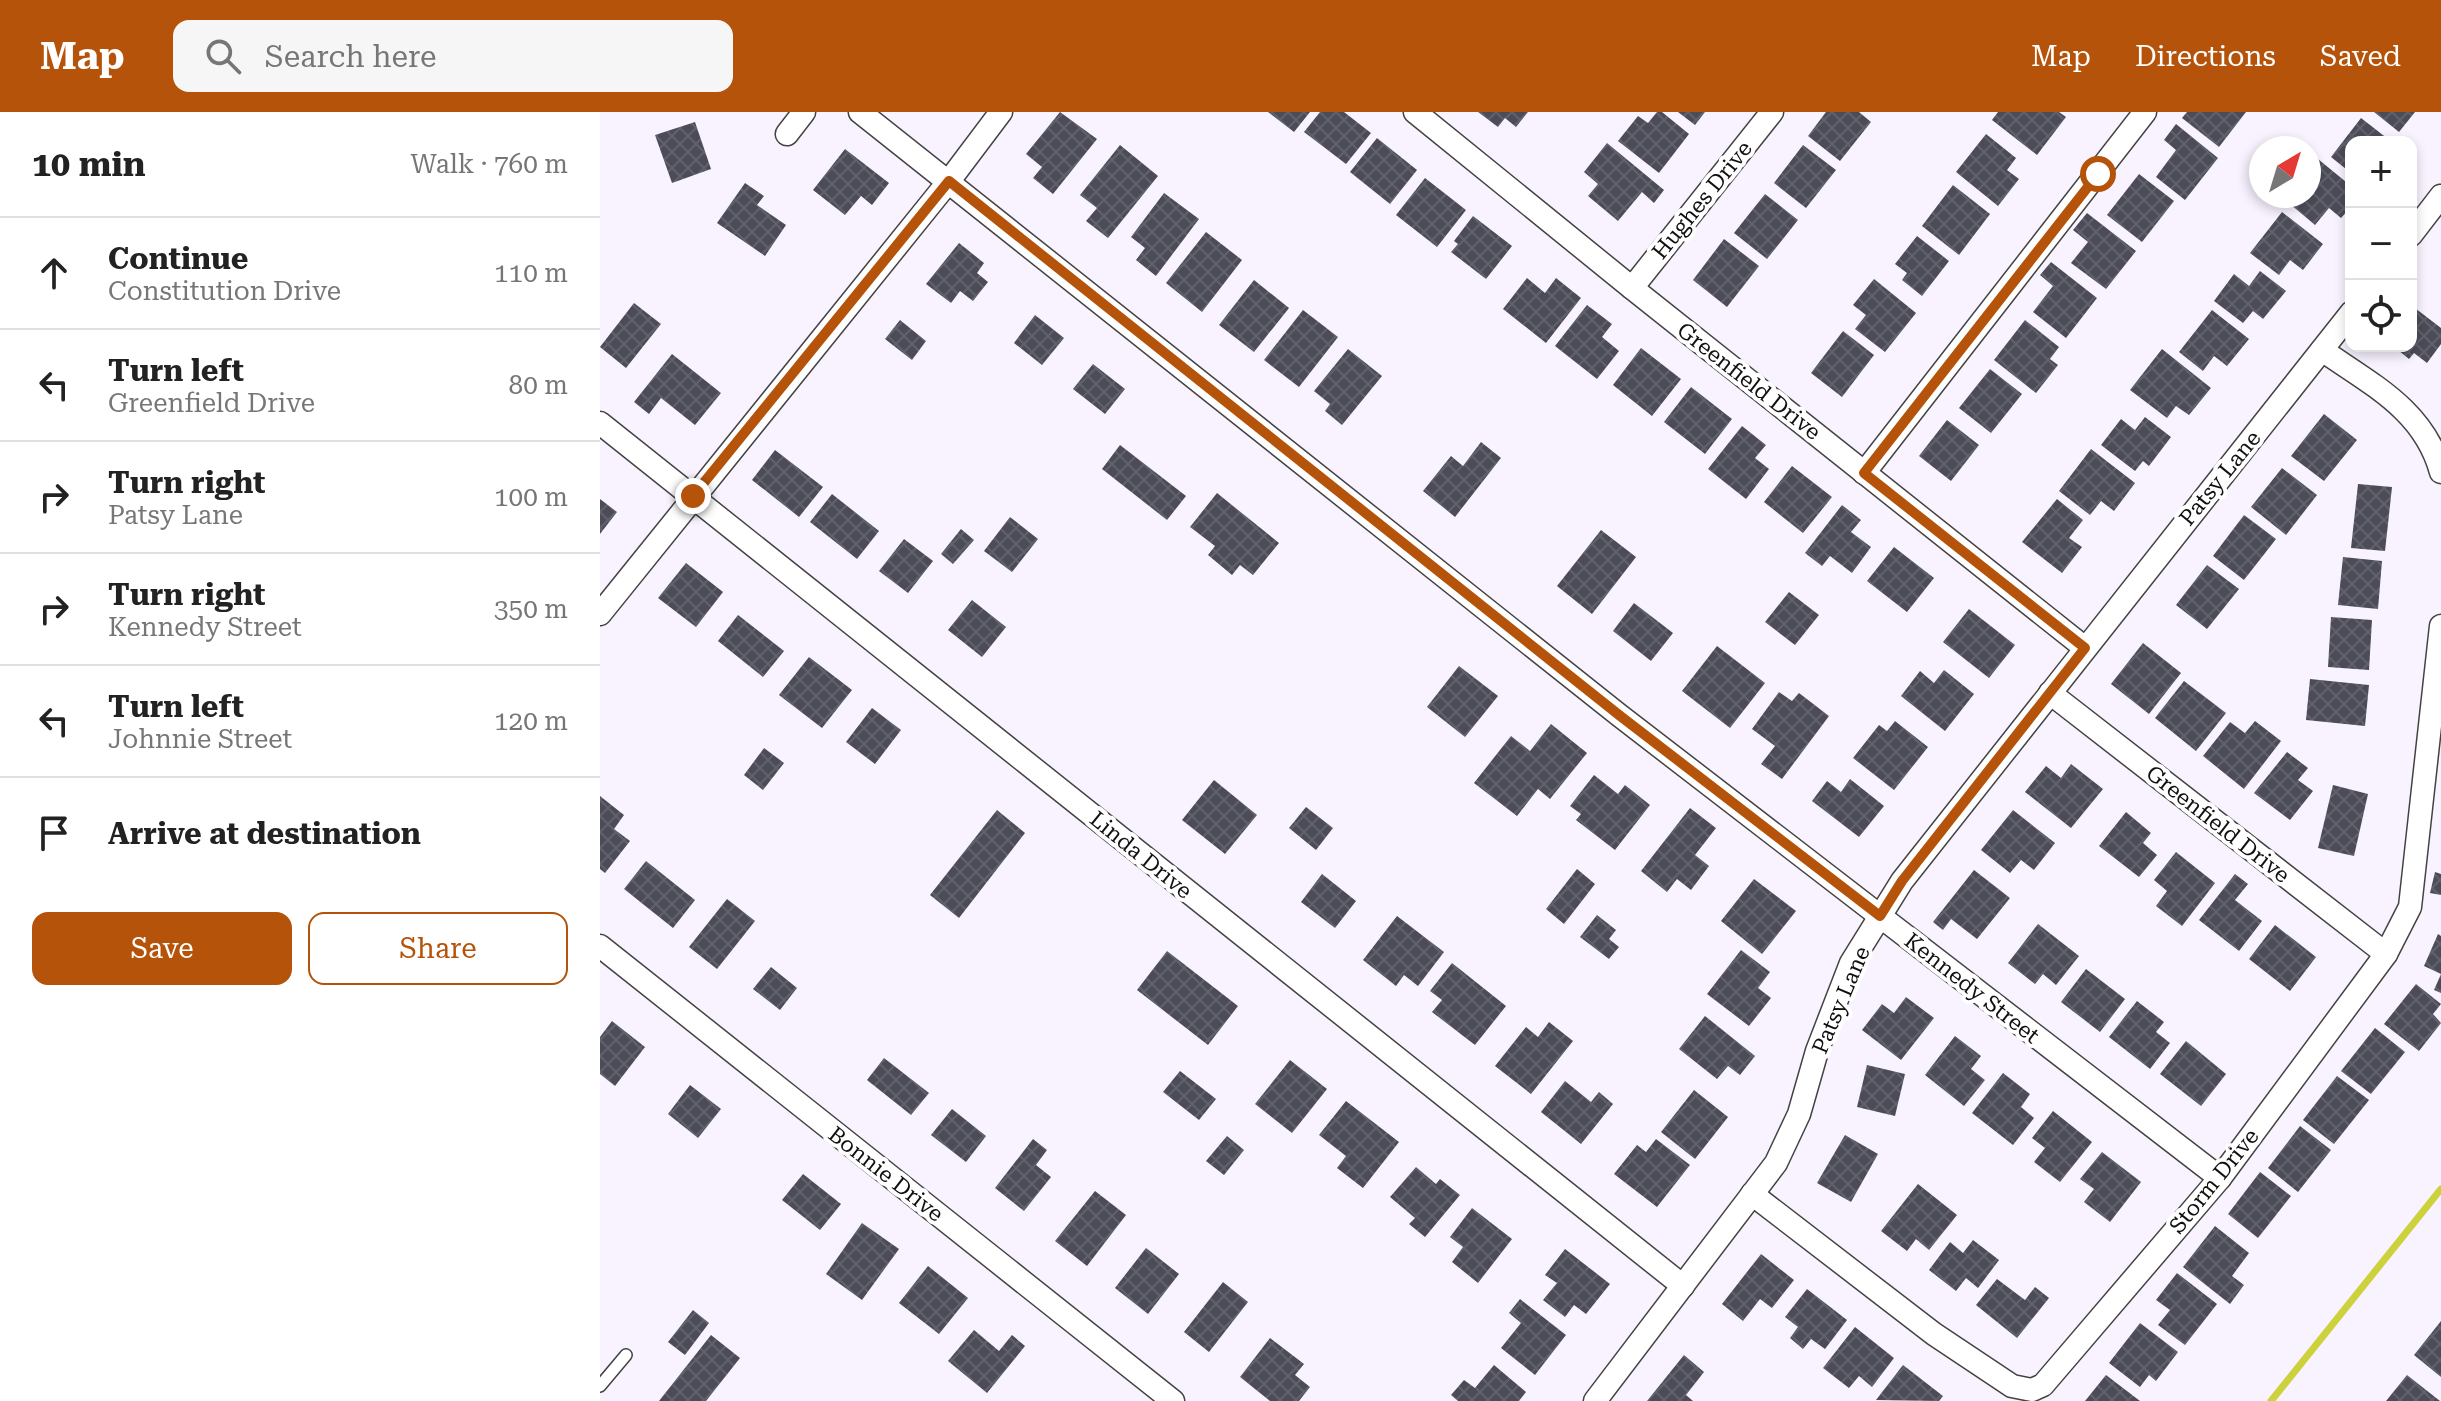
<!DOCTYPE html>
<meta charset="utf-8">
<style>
:root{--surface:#fff;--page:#f6f6f6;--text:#222;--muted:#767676;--line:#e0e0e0;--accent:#b45309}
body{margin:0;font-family:"Roboto Serif",serif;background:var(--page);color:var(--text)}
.controls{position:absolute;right:24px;top:24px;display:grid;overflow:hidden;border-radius:16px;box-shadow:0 4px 12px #0003}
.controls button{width:72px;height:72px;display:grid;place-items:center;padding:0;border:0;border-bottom:2px solid var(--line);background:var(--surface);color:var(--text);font:40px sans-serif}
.compass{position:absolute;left:1649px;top:24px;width:72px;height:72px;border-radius:50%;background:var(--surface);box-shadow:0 4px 12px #0003;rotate:38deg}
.stop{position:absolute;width:24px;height:24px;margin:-18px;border:6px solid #b45309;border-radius:50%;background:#fff}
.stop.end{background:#b45309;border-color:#fff;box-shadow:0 2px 8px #0008}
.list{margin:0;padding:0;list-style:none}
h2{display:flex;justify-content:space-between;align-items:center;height:104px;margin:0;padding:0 32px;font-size:34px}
h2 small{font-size:26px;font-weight:400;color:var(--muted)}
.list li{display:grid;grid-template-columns:52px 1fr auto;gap:24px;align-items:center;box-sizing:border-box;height:112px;padding:0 32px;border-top:2px solid var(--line)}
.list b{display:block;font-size:30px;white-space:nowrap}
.list p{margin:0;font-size:26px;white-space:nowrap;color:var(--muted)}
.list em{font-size:26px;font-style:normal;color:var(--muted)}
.actions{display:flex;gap:16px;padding:24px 32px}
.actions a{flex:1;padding:18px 0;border:2px solid var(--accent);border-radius:16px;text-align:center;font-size:28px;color:var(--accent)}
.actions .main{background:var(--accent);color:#fff}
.icon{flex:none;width:44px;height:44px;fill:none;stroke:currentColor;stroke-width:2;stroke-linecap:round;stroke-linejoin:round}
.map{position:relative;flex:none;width:1841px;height:1289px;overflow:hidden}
header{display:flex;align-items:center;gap:48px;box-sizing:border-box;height:112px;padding:0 40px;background:var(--accent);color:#fff}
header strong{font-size:38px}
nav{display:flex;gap:44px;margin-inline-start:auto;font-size:28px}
.search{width:560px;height:72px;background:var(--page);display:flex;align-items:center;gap:20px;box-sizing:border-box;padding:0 28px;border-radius:16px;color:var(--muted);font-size:30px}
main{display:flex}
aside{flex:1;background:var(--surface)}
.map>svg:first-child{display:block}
</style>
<header>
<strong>Map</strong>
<div class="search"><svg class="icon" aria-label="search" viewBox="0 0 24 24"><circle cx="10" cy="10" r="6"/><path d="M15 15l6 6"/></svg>Search here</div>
<nav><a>Map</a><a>Directions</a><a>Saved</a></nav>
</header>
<main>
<aside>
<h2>10 min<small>Walk · 760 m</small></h2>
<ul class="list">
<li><svg class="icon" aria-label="ahead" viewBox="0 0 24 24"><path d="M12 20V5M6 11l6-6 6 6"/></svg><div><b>Continue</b><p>Constitution Drive</p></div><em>110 m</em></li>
<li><svg class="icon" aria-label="left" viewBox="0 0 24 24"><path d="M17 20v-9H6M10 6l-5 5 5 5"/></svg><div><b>Turn left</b><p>Greenfield Drive</p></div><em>80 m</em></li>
<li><svg class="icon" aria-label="right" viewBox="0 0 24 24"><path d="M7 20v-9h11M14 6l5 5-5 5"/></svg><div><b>Turn right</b><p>Patsy Lane</p></div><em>100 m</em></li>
<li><svg class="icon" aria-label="right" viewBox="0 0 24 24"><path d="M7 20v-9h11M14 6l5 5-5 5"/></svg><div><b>Turn right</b><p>Kennedy Street</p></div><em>350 m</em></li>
<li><svg class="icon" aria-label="left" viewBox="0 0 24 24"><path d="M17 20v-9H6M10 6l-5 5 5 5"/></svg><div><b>Turn left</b><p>Johnnie Street</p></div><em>120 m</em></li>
<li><svg class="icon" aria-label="arrive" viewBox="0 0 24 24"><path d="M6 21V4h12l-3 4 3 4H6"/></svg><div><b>Arrive at destination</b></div></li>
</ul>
<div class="actions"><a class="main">Save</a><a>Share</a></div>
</aside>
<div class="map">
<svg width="1841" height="1289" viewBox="0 0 1841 1289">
<defs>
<pattern id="building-cross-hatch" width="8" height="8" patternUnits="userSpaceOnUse" patternTransform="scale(2)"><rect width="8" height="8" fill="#4c4c59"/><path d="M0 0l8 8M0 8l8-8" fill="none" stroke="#61616c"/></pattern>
</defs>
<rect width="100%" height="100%" fill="#f8f3ff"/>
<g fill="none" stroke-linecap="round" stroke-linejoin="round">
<polyline stroke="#cdd13c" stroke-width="7" points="1671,1289 1841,1077"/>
</g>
<g fill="url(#building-cross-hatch)">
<polygon points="460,0 497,27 453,82 433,66 442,55 426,42"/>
<polygon points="668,0 710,0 694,20"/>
<polygon points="720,0 744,0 771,21 746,52 704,20"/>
<polygon points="878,0 928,0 916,15 905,6 898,15"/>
<polygon points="1057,0 1062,0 1089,22 1059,61 1018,29 1038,4 1048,11"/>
<polygon points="1078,0 1105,0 1095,13"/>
<polygon points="1226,0 1259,0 1271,10 1240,49 1208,24"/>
<polygon points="1398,0 1459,0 1466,5 1437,43 1392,8"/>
<polygon points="1587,0 1646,0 1619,35 1582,6"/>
<polygon points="1774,0 1815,0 1799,20"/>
<polygon points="1761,6 1792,30 1751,30 1751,61 1731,45"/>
<polygon points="95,10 111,57 72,71 55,23"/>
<polygon points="1576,12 1618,46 1585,88 1556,65 1576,38 1564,28"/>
<polygon points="1386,22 1416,46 1407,58 1419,67 1398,94 1356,60"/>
<polygon points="777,26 817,58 790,92 750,60"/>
<polygon points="1007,31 1064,78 1054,91 1042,80 1018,109 988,84 998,72 984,60"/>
<polygon points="520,33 558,64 508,126 486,109 497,96 480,83"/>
<polygon points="1203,33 1236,58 1206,96 1174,71"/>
<polygon points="245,37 289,71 272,93 261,84 245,103 213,78"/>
<polygon points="1718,47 1751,74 1751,95 1741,106 1729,96 1715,113 1690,92 1696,84 1709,84 1709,69 1712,65 1709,57"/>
<polygon points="1539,62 1574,89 1542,130 1507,103"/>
<polygon points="825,66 866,98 837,135 796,103"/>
<polygon points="145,71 164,84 157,93 186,113 165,144 117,111"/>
<polygon points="1353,73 1390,102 1359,143 1322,114"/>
<polygon points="564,81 599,107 556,164 536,148 545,136 531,125"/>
<polygon points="1165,82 1198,108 1167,147 1134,121"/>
<polygon points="1682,100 1723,132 1703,158 1690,148 1679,163 1650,141"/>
<polygon points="1487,101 1536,139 1506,177 1471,151 1488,130 1473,118"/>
<polygon points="873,104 912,134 886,167 851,140 858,132 854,129"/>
<polygon points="606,120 642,148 602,200 566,171"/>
<polygon points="1317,124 1349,149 1322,184 1302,168 1307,161 1295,152"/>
<polygon points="1124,127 1159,154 1127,195 1093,168"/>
<polygon points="359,131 384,151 377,161 388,170 373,189 360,179 351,191 326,172"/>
<polygon points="1451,150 1497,186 1466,226 1433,200 1453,174 1440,163"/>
<polygon points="1660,159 1686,179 1663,207 1653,199 1643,211 1614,189 1634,162 1649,174"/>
<polygon points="927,166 945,181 956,166 981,186 946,231 903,197"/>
<polygon points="1274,167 1316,201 1285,240 1255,217 1266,203 1253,193"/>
<polygon points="654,168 689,196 654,240 619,213"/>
<polygon points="34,191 61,212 26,256 0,235"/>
<polygon points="987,193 1012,212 1002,225 1019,239 997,267 955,234"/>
<polygon points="1811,193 1841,216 1841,232 1827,251 1814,241 1809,247 1793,234 1811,234"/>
<polygon points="703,198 738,225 699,275 664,248"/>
<polygon points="1612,198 1649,227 1627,254 1614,244 1603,259 1579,240"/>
<polygon points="435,203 464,226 442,253 414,231"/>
<polygon points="300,208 326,229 312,248 285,227"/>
<polygon points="1425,208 1459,235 1450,247 1458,253 1436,281 1394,248"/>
<polygon points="1243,219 1274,243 1242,285 1211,261"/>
<polygon points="1041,236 1081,267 1052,304 1013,273"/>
<polygon points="748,237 782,264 742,313 725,299 730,292 714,279"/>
<polygon points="1562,237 1611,276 1589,303 1576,294 1567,306 1530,278"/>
<polygon points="72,242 121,281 95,313 61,286 49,302 34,290"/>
<polygon points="493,252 525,277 505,302 473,277"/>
<polygon points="1390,257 1422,282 1391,321 1359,296"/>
<polygon points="1091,275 1132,307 1105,342 1064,310"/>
<polygon points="1724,302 1757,328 1724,369 1691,344"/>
<polygon points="1545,305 1571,325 1549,354 1543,349 1535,359 1501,333 1521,307 1535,318"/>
<polygon points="1347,308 1379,333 1351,369 1319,344"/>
<polygon points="1142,314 1166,333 1155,346 1169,357 1146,387 1108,357"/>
<polygon points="881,330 901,346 855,405 823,379 851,344 863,354"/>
<polygon points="520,333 586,384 567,408 502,357"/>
<polygon points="1491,337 1535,371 1514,399 1501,389 1490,403 1459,379"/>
<polygon points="175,338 223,375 199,405 152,368"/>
<polygon points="1192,354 1232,385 1203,421 1164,390"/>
<polygon points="1682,356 1717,383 1686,423 1651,395"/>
<polygon points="1758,372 1792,375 1785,439 1751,436"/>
<polygon points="617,381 679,431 653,463 640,453 632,463 608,443 615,434 590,415"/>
<polygon points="232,382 279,419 257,447 210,410"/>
<polygon points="0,387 17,400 0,422"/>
<polygon points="1457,387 1483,408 1469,426 1482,435 1462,461 1422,430"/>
<polygon points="1242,393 1261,408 1251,420 1271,435 1252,461 1230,444 1222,454 1205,441"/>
<polygon points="1644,403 1676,427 1644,468 1613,444"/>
<polygon points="410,405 438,427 412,460 384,439"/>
<polygon points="361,417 374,428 353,452 341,442"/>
<polygon points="1001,418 1036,445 992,502 957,474"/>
<polygon points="304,427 333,449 308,481 279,459"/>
<polygon points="1294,435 1334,466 1307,500 1267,469"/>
<polygon points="1743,445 1782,449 1778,497 1738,493"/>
<polygon points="86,451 123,480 96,515 58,486"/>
<polygon points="1607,453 1639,477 1607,517 1576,493"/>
<polygon points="1189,480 1219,503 1195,533 1165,510"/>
<polygon points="372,488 406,515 382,545 348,518"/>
<polygon points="1034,491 1073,521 1051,549 1013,519"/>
<polygon points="1369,497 1415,533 1389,566 1343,530"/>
<polygon points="138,503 184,539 163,565 118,529"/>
<polygon points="1731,505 1772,508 1769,558 1728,555"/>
<polygon points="1543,531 1581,561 1549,602 1511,572"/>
<polygon points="1117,534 1165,571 1130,616 1082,579"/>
<polygon points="209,545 252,578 222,616 179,583"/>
<polygon points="859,554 898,584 865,625 827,595"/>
<polygon points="1344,558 1374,582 1345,619 1301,584 1320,559 1334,571"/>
<polygon points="1710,567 1769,573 1765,614 1706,608"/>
<polygon points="1584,569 1626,601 1596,639 1555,606"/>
<polygon points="1179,580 1192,589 1199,581 1229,604 1182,667 1161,652 1175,634 1152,617"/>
<polygon points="272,596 301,618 275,652 246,630"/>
<polygon points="1295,609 1328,635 1294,678 1253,646 1279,613 1287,619"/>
<polygon points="1655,609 1681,629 1644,677 1603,644 1630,610 1645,621"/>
<polygon points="951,612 987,641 950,687 938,677 917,704 874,671 911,624 930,639"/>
<polygon points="164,636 184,651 163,678 144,663"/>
<polygon points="1687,640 1708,656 1698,668 1713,679 1690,708 1654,681"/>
<polygon points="1471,652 1503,677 1471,716 1425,680 1446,654 1461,666"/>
<polygon points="994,663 1018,682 1025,673 1050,693 1015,738 976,708 981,702 970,694"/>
<polygon points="1250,667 1284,694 1259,725 1212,689 1227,669 1241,680"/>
<polygon points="614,668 657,703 625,742 582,708"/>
<polygon points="1733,673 1768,682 1754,744 1718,736"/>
<polygon points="0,684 24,703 14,717 30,729 5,761 0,757"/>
<polygon points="706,695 733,716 716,738 689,716"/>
<polygon points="1090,696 1116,716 1095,743 1109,754 1091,778 1077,767 1067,780 1041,759"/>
<polygon points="397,698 425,721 359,806 330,783"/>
<polygon points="1413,698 1455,731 1434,758 1421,748 1410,761 1381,738"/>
<polygon points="1526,700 1551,721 1543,731 1557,743 1539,765 1499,734"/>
<polygon points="1576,740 1615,771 1582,814 1556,794 1567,779 1554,768"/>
<polygon points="46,749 95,788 73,816 24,777"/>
<polygon points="977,757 995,772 964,812 946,797"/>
<polygon points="1374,758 1410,786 1377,827 1351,807 1343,818 1333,810"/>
<polygon points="1835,760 1841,762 1841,783 1830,781"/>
<polygon points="722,762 756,789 735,816 701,790"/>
<polygon points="1635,762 1648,772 1635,788 1662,809 1639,839 1599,808"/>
<polygon points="1154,767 1196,799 1162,842 1121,809"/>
<polygon points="127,787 155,809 117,857 89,835"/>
<polygon points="997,803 1016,818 1009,827 1019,835 1009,847 980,825"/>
<polygon points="797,804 844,840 818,874 804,863 796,874 763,848"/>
<polygon points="1438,812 1479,844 1456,873 1443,862 1435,872 1408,851"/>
<polygon points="1675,813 1716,845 1690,879 1649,847"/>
<polygon points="1838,822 1841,824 1841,881 1834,878 1841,862 1824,854"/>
<polygon points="1141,838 1170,860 1158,876 1171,886 1149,914 1107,882"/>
<polygon points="567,839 638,894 608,933 537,878"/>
<polygon points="852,851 906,894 875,933 832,900 842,888 830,879"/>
<polygon points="171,855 197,876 180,898 153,877"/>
<polygon points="1486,857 1525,887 1500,920 1461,890"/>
<polygon points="1816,872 1841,892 1833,902 1841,911 1819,939 1784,912"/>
<polygon points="1306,885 1334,906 1301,948 1262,918 1282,892 1294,901"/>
<polygon points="1537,889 1564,910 1556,920 1570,931 1550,957 1509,925"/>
<polygon points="1105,904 1155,944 1140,963 1128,954 1117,967 1079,937"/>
<polygon points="12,909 45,935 15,974 0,962 0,925"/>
<polygon points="949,910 973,929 931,982 895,954 926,915 938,925"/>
<polygon points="1775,916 1805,940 1771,982 1741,959"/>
<polygon points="1355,924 1381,944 1371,957 1385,968 1364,994 1325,963"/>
<polygon points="1586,929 1626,962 1601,994 1560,962"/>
<polygon points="284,946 329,981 311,1003 267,968"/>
<polygon points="690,948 727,977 692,1021 655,992"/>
<polygon points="1267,953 1305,962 1295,1004 1257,995"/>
<polygon points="580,959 616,987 599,1008 563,980"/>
<polygon points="1403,961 1430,982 1421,995 1434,1006 1413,1033 1372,1001"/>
<polygon points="1737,964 1769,988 1734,1032 1703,1008"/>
<polygon points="965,969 991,990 999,980 1013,992 981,1032 941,1000"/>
<polygon points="90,973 121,997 98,1026 68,1002"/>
<polygon points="1094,978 1128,1005 1095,1047 1061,1020"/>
<polygon points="746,989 799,1030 763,1076 737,1056 746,1044 719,1023"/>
<polygon points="352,997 386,1024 366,1050 331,1023"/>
<polygon points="1453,999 1492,1030 1460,1070 1434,1050 1445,1036 1432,1026"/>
<polygon points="1700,1014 1731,1038 1698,1080 1668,1056"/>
<polygon points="1245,1023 1278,1042 1251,1090 1217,1071"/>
<polygon points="627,1024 644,1038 624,1063 606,1049"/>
<polygon points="433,1027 447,1038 436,1053 451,1065 424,1099 395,1076"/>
<polygon points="1056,1027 1090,1053 1057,1095 1014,1062 1037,1033 1046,1040"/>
<polygon points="1502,1040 1541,1070 1510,1110 1484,1090 1494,1077 1480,1067"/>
<polygon points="816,1055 836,1072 840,1067 860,1083 825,1125 809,1112 815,1106 790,1085"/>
<polygon points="1660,1060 1691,1084 1658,1126 1628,1102"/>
<polygon points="203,1062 241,1092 220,1118 182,1088"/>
<polygon points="1318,1072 1357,1103 1329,1138 1316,1127 1307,1139 1281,1119"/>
<polygon points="495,1079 526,1103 487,1154 455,1129"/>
<polygon points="872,1096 912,1127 878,1171 852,1150 863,1135 850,1125"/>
<polygon points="262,1111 299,1137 262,1188 226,1162"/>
<polygon points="1615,1114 1649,1141 1632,1164 1644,1173 1630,1192 1583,1155"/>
<polygon points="1373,1128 1399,1148 1378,1176 1366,1166 1356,1179 1329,1158 1350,1130 1363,1141"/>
<polygon points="546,1136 579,1162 548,1202 515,1176"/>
<polygon points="965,1137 1010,1172 986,1202 974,1193 965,1205 943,1188 957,1171 945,1163"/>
<polygon points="1161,1142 1194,1168 1172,1196 1160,1187 1143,1209 1122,1192"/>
<polygon points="328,1154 368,1186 339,1222 299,1191"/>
<polygon points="1577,1161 1617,1192 1585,1233 1558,1213 1570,1198 1556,1188"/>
<polygon points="1397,1167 1425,1188 1435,1175 1449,1186 1417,1226 1376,1193"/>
<polygon points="623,1170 648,1190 609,1240 584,1220"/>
<polygon points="1207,1177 1247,1208 1225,1237 1211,1227 1203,1237 1190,1226 1198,1215 1185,1205"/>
<polygon points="920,1187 966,1223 935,1263 901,1236 921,1211 909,1201"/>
<polygon points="93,1198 109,1211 85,1243 68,1230"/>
<polygon points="1841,1209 1841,1265 1814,1243"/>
<polygon points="1540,1211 1578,1240 1556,1269 1549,1263 1540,1275 1509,1251"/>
<polygon points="1255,1215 1294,1246 1272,1275 1259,1264 1249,1276 1223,1256"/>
<polygon points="374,1218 399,1239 412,1223 425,1234 387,1281 348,1249"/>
<polygon points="111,1223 140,1246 106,1289 59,1289"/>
<polygon points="670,1226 704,1252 695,1263 710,1275 699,1289 670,1289 640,1265"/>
<polygon points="1084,1243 1104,1260 1086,1283 1093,1289 1047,1289"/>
<polygon points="894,1253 926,1280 919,1289 858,1289 851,1283 864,1268 875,1276"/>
<polygon points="1303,1253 1343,1284 1339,1289 1276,1288"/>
<polygon points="1506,1263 1540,1289 1485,1289"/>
<polygon points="1807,1263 1840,1289 1786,1289"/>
</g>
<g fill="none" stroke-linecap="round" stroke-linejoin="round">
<g stroke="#434343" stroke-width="14">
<polyline id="service" points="0,1274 26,1243"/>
</g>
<g stroke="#434343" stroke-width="25">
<g id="minor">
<polyline points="260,0 1019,603 1620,1066"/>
<polyline points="815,0 1032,176 1485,536"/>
<polyline points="187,22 204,0"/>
<polyline points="1811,123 1841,84"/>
<polyline points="1032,176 1172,0"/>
<path d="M1722,238C1772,273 1824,298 1841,360"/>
<polyline points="0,311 1083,1174"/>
<polyline points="1264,361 1545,0"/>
<polyline points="0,502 349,69 401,0"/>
<polyline points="1450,581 1786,842"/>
<polyline points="0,834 573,1289"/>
<polyline points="1152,1082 1334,1222 1412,1274 1432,1278 1443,1273 1620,1066 1786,842 1810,795 1841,514"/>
<polyline points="995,1289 1176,1051 1199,1002 1217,939 1251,851 1302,769 1751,201"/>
</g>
</g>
<use href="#service" stroke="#fff" stroke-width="11"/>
<use href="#minor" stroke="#fff" stroke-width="22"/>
</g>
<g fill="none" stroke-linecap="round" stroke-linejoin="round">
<polyline stroke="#b45309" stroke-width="10" points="93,384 349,69 1019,603 1280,804 1302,769 1485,536 1264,361 1498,62"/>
</g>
<g text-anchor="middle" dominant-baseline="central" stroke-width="8" stroke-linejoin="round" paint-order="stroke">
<g font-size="22" fill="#101010" stroke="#fff">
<text transform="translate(1102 88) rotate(-51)">Hughes Drive</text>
<text transform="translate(1149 269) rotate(38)">Greenfield Drive</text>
<text transform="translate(1620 366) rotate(-51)">Patsy Lane</text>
<text transform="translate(1618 712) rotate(38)">Greenfield Drive</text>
<text transform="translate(541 743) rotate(39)">Linda Drive</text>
<text transform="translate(1372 876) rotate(38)">Kennedy Street</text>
<text transform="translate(1241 888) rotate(-67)">Patsy Lane</text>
<text transform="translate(286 1062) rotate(38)">Bonnie Drive</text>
<text transform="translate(1614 1069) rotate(-51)">Storm Drive</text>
</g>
</g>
</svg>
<div class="controls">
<button>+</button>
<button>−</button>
<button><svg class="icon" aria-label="locate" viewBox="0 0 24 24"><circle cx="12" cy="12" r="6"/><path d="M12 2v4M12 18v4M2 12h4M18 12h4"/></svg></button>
</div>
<svg class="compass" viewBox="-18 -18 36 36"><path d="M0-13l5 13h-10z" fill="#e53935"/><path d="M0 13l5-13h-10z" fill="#767676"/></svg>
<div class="stop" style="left:1498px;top:62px"></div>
<div class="stop end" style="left:93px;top:384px"></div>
</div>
</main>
